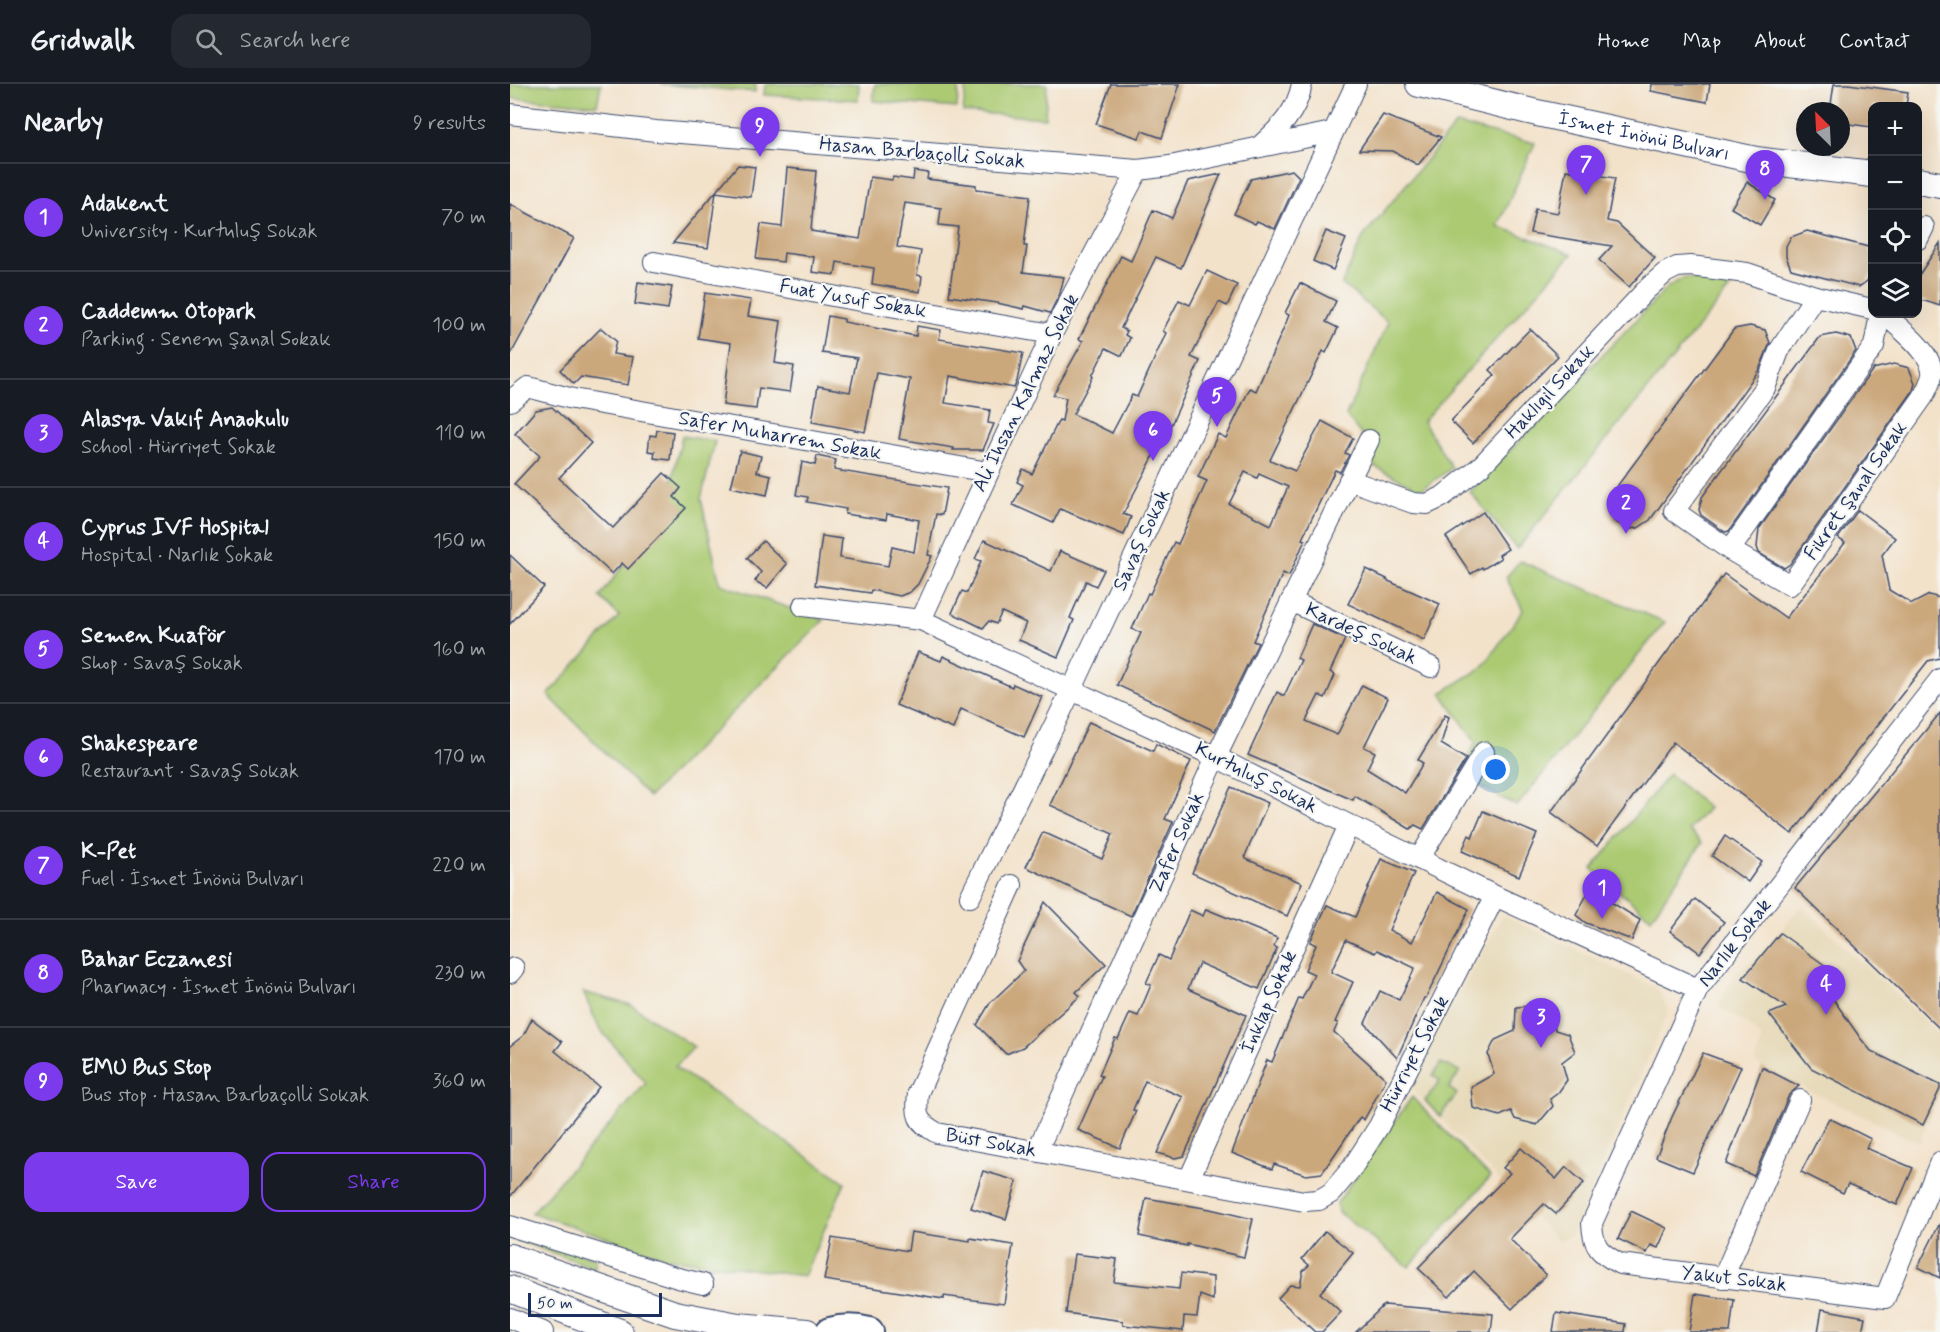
<!DOCTYPE html>
<meta charset="utf-8">
<style>
:root{--surface:#171b24;--page:#242831;--text:#f1f3f6;--muted:#9ea1a6;--line:#363941;--accent:#7c3aed}
body{margin:0;font-family:Mynerve,sans-serif;background:var(--page);color:var(--text)}
.controls{position:absolute;right:18px;top:18px;display:grid;overflow:hidden;border-radius:12px;box-shadow:0 6px 24px #0002}
.controls button{width:54px;height:54px;display:grid;place-items:center;padding:0;border:0;border-bottom:2px solid var(--line);background:var(--surface);color:var(--text);font:30px sans-serif}
.compass{position:absolute;left:1286px;top:18px;width:54px;height:54px;border-radius:50%;background:var(--surface);box-shadow:0 6px 24px #0002;rotate:336deg}
.scale{position:absolute;left:18px;bottom:15px;width:134px;box-sizing:border-box;padding-left:6px;border:3px solid #1b2f5e;border-top:0;font-size:16px;line-height:21px;white-space:nowrap;color:#1b2f5e;-webkit-text-stroke:4px #f6f6f2;paint-order:stroke}
.you{position:absolute;left:986px;top:686px;width:21px;height:21px;margin:-15px;border:4px solid #fff;border-radius:50%;background:#1a73e8;box-shadow:0 0 0 9px #1a73e833}
.badge{display:grid;place-items:center;width:39px;height:39px;border-radius:50%;background:var(--accent);color:#fff;font-size:20px;font-weight:700}
.pin{position:absolute;translate:-50% -50px;filter:drop-shadow(0 2px 3px #0008)}
.pin::after{content:'';position:absolute;top:32px;width:21px;height:18px;background:inherit;clip-path:polygon(0 0,100% 0,50% 100%)}
.list{margin:0;padding:0;list-style:none}
h2{display:flex;justify-content:space-between;align-items:center;height:78px;margin:0;padding:0 24px;font-size:26px}
h2 small{font-size:20px;font-weight:400;color:var(--muted)}
.list li{display:grid;grid-template-columns:39px 1fr auto;gap:18px;align-items:center;box-sizing:border-box;height:108px;padding:0 24px;border-top:2px solid var(--line)}
.list b{display:block;font-size:22px;white-space:nowrap}
.list p{margin:0;font-size:20px;white-space:nowrap;color:var(--muted)}
.list em{font-size:20px;font-style:normal;color:var(--muted)}
.actions{display:flex;gap:12px;padding:18px 24px}
.actions a{flex:1;padding:14px 0;border:2px solid var(--accent);border-radius:18px;text-align:center;font-size:21px;color:var(--accent)}
.actions .main{background:var(--accent);color:#fff}
.icon{flex:none;width:33px;height:33px;fill:none;stroke:currentColor;stroke-width:2;stroke-linecap:round;stroke-linejoin:round}
.map{position:relative;flex:none;width:1430px;height:1248px;overflow:hidden}
header{display:flex;align-items:center;gap:36px;box-sizing:border-box;height:84px;padding:0 30px;background:var(--surface);border-bottom:2px solid var(--line)}
header strong{font-size:28px}
nav{display:flex;gap:33px;margin-inline-start:auto;font-size:21px}
.search{width:420px;height:54px;background:var(--page);display:flex;align-items:center;gap:15px;box-sizing:border-box;padding:0 21px;border-radius:18px;color:var(--muted);font-size:22px}
main{display:flex}
aside{flex:1;background:var(--surface)}
.map>svg:first-child{display:block}
</style>
<header>
<strong>Gridwalk</strong>
<div class="search"><svg class="icon" aria-label="search" viewBox="0 0 24 24"><circle cx="10" cy="10" r="6"/><path d="M15 15l6 6"/></svg>Search here</div>
<nav><a>Home</a><a>Map</a><a>About</a><a>Contact</a></nav>
</header>
<main>
<aside>
<h2>Nearby<small>9 results</small></h2>
<ul class="list">
<li><span class="badge">1</span><div><b>Adakent</b><p>University · Kurtuluş Sokak</p></div><em>70 m</em></li>
<li><span class="badge">2</span><div><b>Caddemm Otopark</b><p>Parking · Senem Şanal Sokak</p></div><em>100 m</em></li>
<li><span class="badge">3</span><div><b>Alasya Vakıf Anaokulu</b><p>School · Hürriyet Sokak</p></div><em>110 m</em></li>
<li><span class="badge">4</span><div><b>Cyprus IVF Hospital</b><p>Hospital · Narlık Sokak</p></div><em>150 m</em></li>
<li><span class="badge">5</span><div><b>Semen Kuaför</b><p>Shop · Savaş Sokak</p></div><em>160 m</em></li>
<li><span class="badge">6</span><div><b>Shakespeare</b><p>Restaurant · Savaş Sokak</p></div><em>170 m</em></li>
<li><span class="badge">7</span><div><b>K-Pet</b><p>Fuel · İsmet İnönü Bulvarı</p></div><em>220 m</em></li>
<li><span class="badge">8</span><div><b>Bahar Eczanesi</b><p>Pharmacy · İsmet İnönü Bulvarı</p></div><em>230 m</em></li>
<li><span class="badge">9</span><div><b>EMU Bus Stop</b><p>Bus stop · Hasan Barbaçolli Sokak</p></div><em>360 m</em></li>
</ul>
<div class="actions"><a class="main">Save</a><a>Share</a></div>
</aside>
<div class="map">
<svg width="1430" height="1248" viewBox="0 0 1430 1248">
<rect width="100%" height="100%" fill="#f6f6f2"/>
<filter id="ink" filterUnits="userSpaceOnUse"><feTurbulence type="fractalNoise" baseFrequency=".0167" numOctaves="2"/><feDisplacementMap in="SourceGraphic" scale="12" xChannelSelector="R" yChannelSelector="G"/><feConvolveMatrix kernelMatrix="1 2 1 2 8 2 1 2 1" color-interpolation-filters="sRGB"/></filter>
<filter id="wash" filterUnits="userSpaceOnUse"><feTurbulence type="fractalNoise" baseFrequency=".008" numOctaves="4" result="noise"/><feDisplacementMap in="SourceGraphic" scale="24" xChannelSelector="R" yChannelSelector="G"/><feGaussianBlur stdDeviation="1.35" result="paint"/><feColorMatrix in="noise" values="0 0 0 0 0 0 0 0 0 0 0 0 0 0 0 0 0 1.4 0 .05"/><feComposite in="paint" operator="in"/></filter>
<g filter="url(#wash)">
<rect width="100%" height="100%" fill="#f3e2ca"/>
<g fill="#e7daba">
<polygon points="1291,822 1430,951 1430,1009 1409,1059 1289,1002 1245,979 1252,954 1238,941 1208,922 1227,886 1248,873"/>
<polygon points="993,831 1147,904 1159,926 1061,1152 1048,1157 898,1001"/>
</g>
<g fill="#abca72" stroke="#637c68" stroke-width="1.5">
<polygon points="0,0 91,0 87,21 0,14"/>
<polygon points="151,0 246,0 245,8"/>
<polygon points="255,0 349,0 348,16 254,11"/>
<polygon points="365,0 449,0 447,24 363,17"/>
<polygon points="456,0 537,0 535,34 453,28"/>
<polygon points="946,40 1025,59 988,142 1062,170 913,337 942,384 910,406 858,379 866,369 836,332 878,238 832,200 853,153"/>
<polygon points="1173,194 1226,197 1007,465 960,408 1158,203"/>
<polygon points="172,352 205,357 191,415 210,500 314,536 139,713 38,611 109,532 90,513 156,422"/>
<polygon points="1010,477 1155,538 1007,722 969,702 972,689 958,673 966,658 931,609 973,583 1013,526 996,493"/>
<polygon points="1159,690 1198,724 1179,746 1192,759 1141,834 1082,785"/>
<polygon points="73,908 121,921 184,963 165,983 335,1098 294,1192 158,1174 22,1129 136,999 89,944"/>
<polygon points="931,979 950,987 939,1004 947,1010 930,1032 915,1017 930,997 923,991"/>
<polygon points="902,1013 980,1093 899,1183 828,1128 827,1119"/>
<polygon points="0,1144 86,1175 85,1184 0,1154"/>
</g>
<g id="blocks">
<g fill="#cba77b" fill-rule="evenodd">
<polygon points="601,0 670,0 652,54 632,47 629,54 586,40"/>
<polygon points="1142,0 1200,0 1197,18 1141,7"/>
<polygon points="1324,0 1338,0 1398,8 1396,22 1362,22 1362,43 1331,39 1331,27 1320,27"/>
<polygon points="873,31 931,53 908,81 883,67 849,66"/>
<polygon points="228,81 245,83 241,113 206,108 198,164 163,159"/>
<polygon points="277,84 306,87 301,147 350,155 360,93 382,96 383,93 403,96 404,87 418,89 417,95 466,101 466,105 520,112 514,162 517,162 513,188 554,193 550,209 540,229 515,222 514,225 487,219 439,212 448,143 429,141 431,124 395,119 387,163 411,167 407,191 412,192 410,208 362,200 364,184 327,178 325,191 302,188 304,173 274,169 273,178 246,175 251,140 272,143"/>
<polygon points="782,86 789,93 765,145 747,137 745,140 724,130 741,95"/>
<polygon points="1056,86 1105,94 1097,137 1107,139 1145,174 1119,203 1089,176 1102,162 1020,149 1025,125 1048,129"/>
<polygon points="711,90 671,184 646,173 611,244 617,247 615,251 620,254 612,272 596,264 582,292 583,293 563,330 602,349 622,311 627,313 656,249 653,247 669,216 680,221 697,187 727,201 717,222 709,218 681,273 690,277 650,365 648,364 613,430 621,433 614,451 550,425 543,439 503,421 513,401 507,398 513,385 522,390 549,336 552,337 556,314 543,311 573,257 569,255 611,172 621,177 643,126 662,134 678,97"/>
<polygon points="1237,98 1265,116 1250,141 1221,124"/>
<polygon points="0,120 64,154 0,272"/>
<polygon points="816,147 836,155 823,186 803,177"/>
<polygon points="1297,147 1358,163 1362,173 1362,188 1357,197 1349,203 1281,185 1276,172 1276,162 1281,153"/>
<polygon points="1430,159 1430,222 1415,217 1407,217 1407,194"/>
<polygon points="128,198 162,203 158,225 125,220"/>
<path d="M790,199L826,217L816,238L828,244L816,269L813,267L760,376L785,387L812,337L843,354L835,369L839,371L830,388L825,386L792,455L795,456L779,492L773,489L743,557L748,559L705,647L607,601L631,549L622,545L638,509L640,510L664,458L668,460L697,397L688,393L708,350L716,354L740,304L746,307L775,241L779,231L775,229ZM735,388L747,394L749,390L778,403L761,441L719,420Z"/>
<polygon points="195,209 241,216 238,232 271,237 265,279 284,282 280,308 249,304 246,325 213,321 221,259 188,254"/>
<polygon points="318,232 334,235 334,238 406,252 407,242 431,246 429,255 513,269 507,297 504,304 440,292 435,319 480,326 478,339 484,340 473,366 443,366 444,364 389,355 400,295 367,289 355,348 302,338 308,302 340,308 347,274 312,269"/>
<polygon points="1240,242 1255,246 1260,259 1249,286 1140,436 1128,444 1119,445 1104,437 1100,422 1102,409 1224,245"/>
<polygon points="91,244 106,257 103,270 123,273 118,301 71,293 64,300 50,286"/>
<polygon points="1020,245 1048,272 963,359 941,337 985,291 980,286"/>
<polygon points="1326,250 1341,254 1346,267 1219,447 1215,448 1191,431 1189,426 1192,413 1310,253"/>
<polygon points="1384,280 1399,284 1405,299 1403,307 1280,480 1274,484 1249,469 1247,463 1249,445 1363,285"/>
<polygon points="42,323 81,359 49,394 103,444 154,389 171,404 164,413 176,424 118,485 112,479 102,490 4,400 30,372 5,350 26,326"/>
<polygon points="147,346 163,348 160,376 144,374 145,368 138,367 140,351 146,352"/>
<polygon points="230,367 251,372 247,388 261,391 257,411 221,403"/>
<polygon points="307,372 326,376 324,386 437,404 432,431 426,430 418,471 422,472 408,500 400,508 390,512 361,506 360,509 305,501 312,452 332,455 330,474 378,482 382,463 404,468 409,436 377,430 376,436 335,430 336,425 297,418 298,413 286,411 292,378 305,381"/>
<polygon points="1348,426 1385,454 1372,471 1379,506 1402,520 1419,511 1430,514 1430,574 1418,577 1282,750 1163,658 1087,762 1041,728 1214,490 1276,534 1335,459 1328,454"/>
<polygon points="973,428 998,465 989,471 991,474 973,485 972,483 961,490 936,453"/>
<polygon points="474,456 541,487 550,467 594,486 586,502 576,497 560,534 564,536 548,573 509,556 516,539 492,528 486,540 479,537 473,544 442,529 452,507 457,509 471,477 465,475"/>
<polygon points="253,457 277,480 257,504 245,497 251,488 237,474"/>
<polygon points="0,471 34,503 0,540"/>
<polygon points="856,485 877,495 876,496 930,520 914,556 838,520"/>
<polygon points="802,540 835,555 820,588 825,591 815,614 809,611 796,637 827,651 852,601 878,614 854,663 865,668 857,685 895,709 913,679 908,676 935,631 939,633 931,660 956,675 913,745 905,741 900,745 845,712 843,716 738,671 767,608 774,612 791,576 787,574"/>
<polygon points="408,568 431,577 433,572 502,603 503,600 532,613 514,653 451,625 443,645 386,621"/>
<polygon points="1430,629 1430,945 1285,804"/>
<polygon points="579,638 643,667 646,660 681,677 655,735 663,738 621,832 516,783 533,748 592,775 603,750 540,721"/>
<polygon points="721,703 758,719 735,772 736,775 792,799 777,832 682,789"/>
<polygon points="973,727 1027,750 1009,792 952,767 959,751 962,753"/>
<polygon points="1215,752 1252,778 1238,798 1202,772"/>
<polygon points="871,775 904,789 879,846 902,858 927,808 959,825 916,914 914,914 887,974 855,939 870,907 889,916 905,884 867,866 865,869 836,856 821,888 843,898 825,938 828,939 824,948 876,995 854,1036 850,1033 812,1089 796,1091 764,1080 762,1085 722,1069 757,976 762,978 789,914 792,915 804,890 795,886 806,861 800,858 817,821 845,833"/>
<polygon points="1080,805 1130,836 1122,856 1076,839 1066,831"/>
<polygon points="1185,815 1214,838 1190,869 1160,847"/>
<polygon points="535,818 596,880 566,908 570,912 513,963 496,970 467,941 480,919 514,887 507,877"/>
<polygon points="696,825 767,854 764,862 767,864 749,905 689,879 678,905 736,931 674,1072 665,1074 647,1069 673,1013 635,997 623,1026 626,1027 610,1064 568,1046 592,992 589,991 605,954 608,955 620,929 628,932 641,901 636,899 649,871 659,876 680,826 693,832"/>
<polygon points="1270,849 1316,882 1307,892 1351,955 1361,967 1430,1001 1430,1005 1413,1041 1301,984 1259,930 1276,923 1233,894"/>
<polygon points="1042,921 1045,946 1058,950 1065,968 1052,978 1057,996 1048,1009 1040,1015 1043,1022 1027,1041 1005,1035 1001,1027 990,1032 963,1024 961,1003 984,990 978,970 985,956 1005,947 1006,923"/>
<polygon points="22,935 52,958 45,967 89,1003 0,1113 0,962 13,952"/>
<polygon points="1193,969 1231,983 1183,1088 1146,1073 1162,1033"/>
<polygon points="1252,983 1289,1002 1279,1011 1244,1092 1216,1080"/>
<polygon points="1319,1034 1361,1055 1356,1064 1403,1084 1387,1121 1338,1100 1333,1109 1291,1088"/>
<polygon points="1011,1064 1046,1095 1056,1083 1074,1099 1046,1130 1034,1120 1000,1155 1036,1191 1002,1225 964,1187 939,1213 908,1184 1000,1089 993,1084"/>
<polygon points="473,1087 507,1097 496,1135 461,1124"/>
<polygon points="636,1114 700,1125 743,1135 734,1173 677,1160 677,1162 629,1152"/>
<polygon points="1121,1127 1157,1144 1148,1164 1141,1161 1137,1169 1108,1155"/>
<polygon points="1430,1139 1430,1194 1408,1183"/>
<polygon points="815,1147 843,1169 810,1209 831,1228 812,1248 805,1248 768,1214 780,1201 790,1202 793,1187 799,1181 792,1175"/>
<polygon points="401,1148 460,1157 460,1154 503,1161 494,1220 434,1212 434,1215 314,1196 322,1154 398,1167"/>
<polygon points="564,1170 607,1175 604,1198 669,1205 671,1189 703,1193 703,1216 690,1211 687,1233 674,1232 673,1247 613,1241 613,1237 556,1229"/>
<polygon points="1185,1210 1224,1216 1220,1248 1179,1248"/>
<polygon points="874,1221 983,1230 981,1248 846,1248"/>
<polygon points="1312,1225 1355,1233 1352,1248 1308,1248"/>
<polygon points="1046,1229 1116,1240 1115,1248 1043,1248"/>
</g>
</g>
</g>
<g filter="url(#ink)">
<use href="#blocks" fill-opacity="0" stroke="#3b4a6e" stroke-width="1.5"/>
<g fill="none" stroke-linecap="round" stroke-linejoin="round">
<g stroke="#3b4a6e" stroke-width="22">
<g id="minor">
<polyline points="0,30 146,47 628,86 660,82 822,48"/>
<path d="M749,63C769,45 787,28 792,0"/>
<polyline points="1408,155 1414,143"/>
<polyline points="144,178 328,213 542,250"/>
<polyline points="1362,225 1305,212 1269,267 1255,304 1164,427 1220,466 1364,262 1370,230"/>
<polyline points="0,317 18,303 63,315 478,388"/>
<polyline points="839,396 903,419 917,420 932,413 971,382 1137,205 1155,189 1167,183 1180,182 1237,189 1305,212"/>
<path d="M1220,466L1280,501L1413,313C1416,307 1421,298 1422,291C1425,270 1388,243 1374,230"/>
<polyline points="781,517 921,583"/>
<polyline points="293,522 411,536 706,673 839,741 985,812 1188,905"/>
<polyline points="411,536 542,250 628,86"/>
<path d="M1430,595L1188,905L1082,1139C1083,1164 1090,1169 1110,1180L1375,1214L1430,1078"/>
<polyline points="909,775 974,668"/>
<path d="M502,801L408,1009C406,1032 406,1037 427,1049L794,1117L809,1116L821,1109L842,1084L869,1042L985,812"/>
<polyline points="460,813 562,605 846,0"/>
<polyline points="0,889 4,884"/>
<polyline points="527,1067 706,673 859,356"/>
<polyline points="679,1095 839,741"/>
<polyline points="0,1142 168,1194 193,1200"/>
<polyline points="1213,1194 1290,1016"/>
<polyline points="0,1234 33,1248"/>
</g>
</g>
<g stroke="#3b4a6e" stroke-width="28">
<g id="major">
<path id="s1" d="M909,0L1027,29L1246,76L1362,90"/>
<polyline points="1408,97 1430,101"/>
<polyline points="0,1173 165,1230 228,1242 297,1248"/>
<polyline points="0,1205 110,1248"/>
</g>
</g>
<g stroke="#3b4a6e" stroke-width="32">
<path id="highway" d="M320,1248C334,1244 345,1244 359,1248"/>
</g>
<use href="#minor" stroke="#fff" stroke-width="20"/>
<use href="#major" stroke="#fff" stroke-width="26"/>
<use href="#highway" stroke="#fff" stroke-width="28"/>
</g>
</g>
<g text-anchor="middle" dominant-baseline="central" stroke-width="4.5" stroke-linejoin="round" paint-order="stroke">
<g font-size="20" fill="#1b2f5e" stroke="#f6f6f2">
<text stroke="none"><textPath href="#s1" startOffset="231">İsmet İnönü Bulvarı</textPath></text>
<text transform="translate(412 69) rotate(5)">Hasan Barbaçolli Sokak</text>
<text transform="translate(343 215) rotate(10)">Fuat Yusuf Sokak</text>
<text transform="translate(1040 308) rotate(-47)">Haklıgil Sokak</text>
<text transform="translate(516 309) rotate(-64)">Ali İhsan Kalmaz Sokak</text>
<text transform="translate(270 352) rotate(10)">Safer Muharrem Sokak</text>
<text transform="translate(1346 407) rotate(-55)">Fikret Şanal Sokak</text>
<text transform="translate(632 456) rotate(-65)">Savaş Sokak</text>
<text transform="translate(851 550) rotate(25)">Kardeş Sokak</text>
<text transform="translate(746 694) rotate(27)">Kurtuluş Sokak</text>
<text transform="translate(667 759) rotate(-66)">Zafer Sokak</text>
<text transform="translate(1225 859) rotate(-52)">Narlık Sokak</text>
<text transform="translate(759 918) rotate(-66)">İnklap Sokak</text>
<text transform="translate(905 970) rotate(-63)">Hürriyet Sokak</text>
<text transform="translate(481 1059) rotate(10)">Büst Sokak</text>
<text transform="translate(1224 1195) rotate(7)">Yakut Sokak</text>
</g>
</g>
</svg>
<div class="controls">
<button>+</button>
<button>−</button>
<button><svg class="icon" aria-label="locate" viewBox="0 0 24 24"><circle cx="12" cy="12" r="6"/><path d="M12 2v4M12 18v4M2 12h4M18 12h4"/></svg></button>
<button><svg class="icon" aria-label="layers" viewBox="0 0 24 24"><path d="M12 4l9 5-9 5-9-5zM3 14l9 5 9-5"/></svg></button>
</div>
<svg class="compass" viewBox="-18 -18 36 36"><path d="M0-13l5 13h-10z" fill="#e53935"/><path d="M0 13l5-13h-10z" fill="#9ea1a6"/></svg>
<div class="scale">50 m</div>
<div class="you"></div>
<div class="pin badge" style="left:1092px;top:835px">1</div>
<div class="pin badge" style="left:1116px;top:450px">2</div>
<div class="pin badge" style="left:1031px;top:964px">3</div>
<div class="pin badge" style="left:1316px;top:931px">4</div>
<div class="pin badge" style="left:707px;top:343px">5</div>
<div class="pin badge" style="left:643px;top:377px">6</div>
<div class="pin badge" style="left:1076px;top:111px">7</div>
<div class="pin badge" style="left:1255px;top:116px">8</div>
<div class="pin badge" style="left:250px;top:73px">9</div>
</div>
</main>
